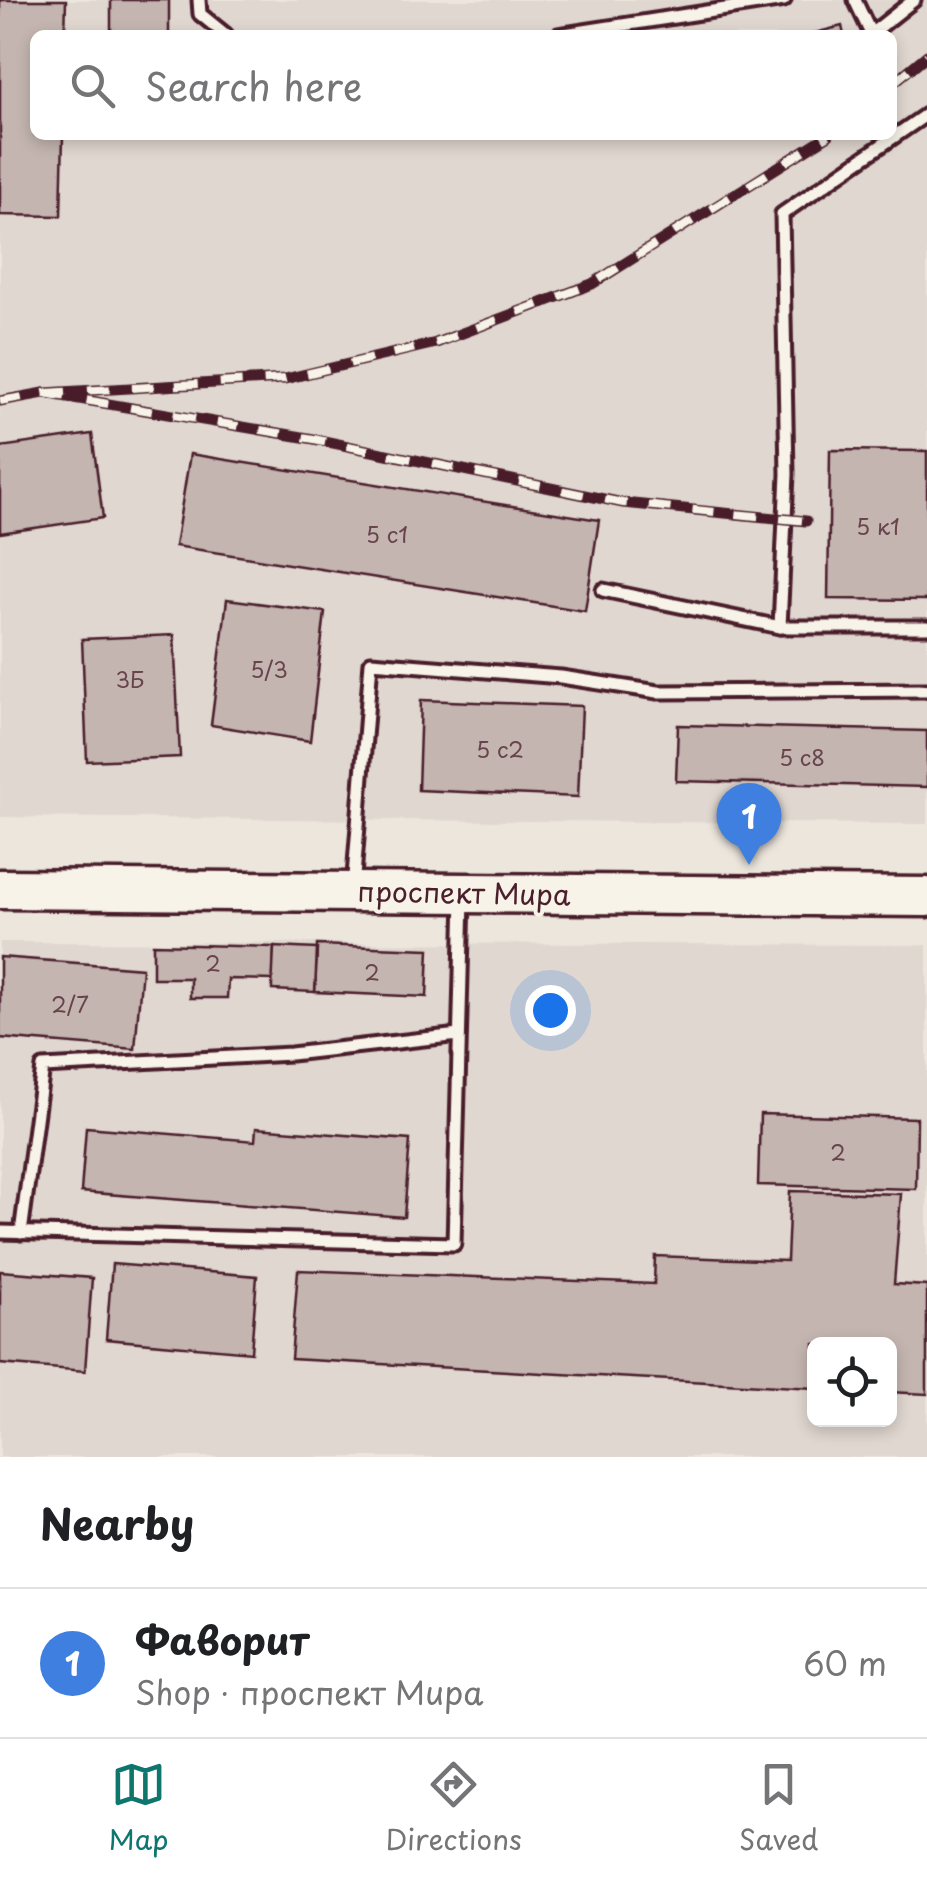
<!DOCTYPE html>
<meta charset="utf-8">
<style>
:root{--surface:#fff;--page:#f6f6f6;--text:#202124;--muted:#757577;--line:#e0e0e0;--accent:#0f766e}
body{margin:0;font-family:"Playpen Sans",sans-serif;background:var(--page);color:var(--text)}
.controls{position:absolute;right:30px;bottom:30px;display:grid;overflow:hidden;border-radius:15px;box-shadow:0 5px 15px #0003}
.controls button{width:90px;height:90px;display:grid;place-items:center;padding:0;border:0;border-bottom:2px solid var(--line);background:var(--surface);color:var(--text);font:50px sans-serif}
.you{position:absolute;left:550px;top:1010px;width:35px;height:35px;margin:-25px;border:8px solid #fff;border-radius:50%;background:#1a73e8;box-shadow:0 0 0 15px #1a73e833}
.badge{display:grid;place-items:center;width:65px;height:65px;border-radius:50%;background:var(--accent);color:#fff;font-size:32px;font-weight:700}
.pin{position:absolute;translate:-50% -82px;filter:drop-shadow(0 2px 5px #0008)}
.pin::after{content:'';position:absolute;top:52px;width:35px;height:30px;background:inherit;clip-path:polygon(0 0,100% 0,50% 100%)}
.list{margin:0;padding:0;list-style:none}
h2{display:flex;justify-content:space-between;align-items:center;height:130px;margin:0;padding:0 40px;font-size:42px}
h2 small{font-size:32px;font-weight:400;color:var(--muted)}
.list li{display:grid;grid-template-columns:65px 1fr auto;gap:30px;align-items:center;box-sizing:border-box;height:150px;padding:0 40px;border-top:2px solid var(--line)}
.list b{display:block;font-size:38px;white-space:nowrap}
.list p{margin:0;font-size:32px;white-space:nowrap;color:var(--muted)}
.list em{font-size:32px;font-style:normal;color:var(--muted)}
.icon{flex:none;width:55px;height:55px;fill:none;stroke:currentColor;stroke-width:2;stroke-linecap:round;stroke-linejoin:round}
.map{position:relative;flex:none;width:927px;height:1457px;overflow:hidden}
.search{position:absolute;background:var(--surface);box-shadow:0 5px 15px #0003;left:30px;right:30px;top:30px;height:110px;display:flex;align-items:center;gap:25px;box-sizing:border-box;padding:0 35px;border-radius:15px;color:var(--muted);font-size:38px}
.sheet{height:280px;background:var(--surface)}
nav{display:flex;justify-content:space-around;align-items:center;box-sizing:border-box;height:140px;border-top:2px solid var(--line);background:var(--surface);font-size:28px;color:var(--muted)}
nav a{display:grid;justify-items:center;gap:5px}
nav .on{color:var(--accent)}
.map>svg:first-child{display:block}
</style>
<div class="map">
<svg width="927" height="1457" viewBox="0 0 927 1457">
<rect width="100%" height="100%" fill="#ece6dd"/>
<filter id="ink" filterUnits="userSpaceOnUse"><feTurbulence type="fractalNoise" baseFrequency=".01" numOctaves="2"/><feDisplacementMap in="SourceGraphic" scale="20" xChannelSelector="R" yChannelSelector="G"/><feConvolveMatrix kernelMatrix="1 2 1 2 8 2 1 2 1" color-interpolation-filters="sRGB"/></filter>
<g filter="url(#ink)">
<g fill="#e0d7d0" fill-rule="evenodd">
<path d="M0,0H927V824L0,817ZM35,35H892V135H35Z"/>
<path d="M0,942L927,945V1457H0ZM814,1344H890V1420H814Z"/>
</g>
<g fill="#c4b5b0" stroke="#4a1f2b" stroke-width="2.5">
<polygon points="0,0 66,0 65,35 35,35 35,135 63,135 61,216 0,215"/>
<rect x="111" y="0" width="58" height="35"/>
<polygon points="842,26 844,35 807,35"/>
<polygon points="92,434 103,518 0,533 0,447"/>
<polygon points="830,450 927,451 927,600 828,599"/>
<polygon points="190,454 599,520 585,611 175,546"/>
<polygon points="227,599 325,612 310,741 211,725"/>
<polygon points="174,635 180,757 87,761 82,639"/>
<polygon points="421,700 582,706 578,797 418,790"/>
<polygon points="678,725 927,731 927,787 676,781"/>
<polygon points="153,944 274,947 273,980 228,979 227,998 190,998 190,978 153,978"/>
<polygon points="317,945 429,949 427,997 315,992"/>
<polygon points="274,947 317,949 315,992 272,990"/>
<polygon points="0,957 142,968 135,1049 0,1038"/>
<polygon points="760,1114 917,1118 916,1189 758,1185"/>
<polygon points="86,1127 255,1141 256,1128 410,1140 404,1217 81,1192"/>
<polygon points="790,1191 901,1194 894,1284 927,1286 927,1394 890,1392 890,1344 814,1344 814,1388 291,1359 298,1270 654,1284 655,1256 787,1261"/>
<polygon points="112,1264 257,1276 251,1352 106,1339"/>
<polygon points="0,1271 92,1278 85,1371 0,1364"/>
</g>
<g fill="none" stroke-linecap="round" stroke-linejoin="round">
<g stroke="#4a1f2b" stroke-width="19">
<g id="lane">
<polyline points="199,0 200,14 226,35"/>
<polyline points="855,0 871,34 914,0"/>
<polyline points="558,35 784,0"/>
<polyline points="927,114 782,214 787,474 780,627 927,627"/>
<polyline points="603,590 780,627"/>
<polyline points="353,889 371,662 561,677 658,692 927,690"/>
<polyline points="0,1232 454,1244 463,897"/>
<polyline points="21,1233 43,1067 291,1054 459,1035"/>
</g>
</g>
<g stroke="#4a1f2b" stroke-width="45">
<polyline id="primary" points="0,889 927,897"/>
</g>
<use href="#lane" stroke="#f7f3e8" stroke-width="11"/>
<use href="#primary" stroke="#f7f3e8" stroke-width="38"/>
<g stroke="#4a1f2b" stroke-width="11">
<g id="rail">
<polyline points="892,84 927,55"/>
<polyline points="44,393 285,379 436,343 592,284 829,135"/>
<polyline points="0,401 44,393 314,439 623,503 806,521"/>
</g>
</g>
<use href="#rail" stroke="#f7f3e8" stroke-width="8" stroke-dasharray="22" stroke-linecap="butt"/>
</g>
</g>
<g text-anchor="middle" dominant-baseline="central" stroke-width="8" stroke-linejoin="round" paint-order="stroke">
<g font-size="22" fill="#68444c">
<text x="878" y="525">5 к1</text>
<text x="387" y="533">5 с1</text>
<text x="269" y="668">5/3</text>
<text x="130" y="678">3Б</text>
<text x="500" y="748">5 с2</text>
<text x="802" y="756">5 с8</text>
<text x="213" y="962">2</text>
<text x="372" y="971">2</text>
<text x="70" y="1003">2/7</text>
<text x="838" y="1151">2</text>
</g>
<g font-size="28" fill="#4a1f2b" stroke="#f7f3e8">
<text transform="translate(464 892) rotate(1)">проспект Мира</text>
</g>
</g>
</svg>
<div class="controls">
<button><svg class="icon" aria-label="locate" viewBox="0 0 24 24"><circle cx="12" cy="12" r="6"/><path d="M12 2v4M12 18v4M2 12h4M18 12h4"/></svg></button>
</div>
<div class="you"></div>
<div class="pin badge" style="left:749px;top:865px;background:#3f7fe0">1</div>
<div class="search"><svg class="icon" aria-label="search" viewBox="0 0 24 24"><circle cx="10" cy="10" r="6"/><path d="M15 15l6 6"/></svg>Search here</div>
</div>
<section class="sheet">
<h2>Nearby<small></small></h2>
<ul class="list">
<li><span class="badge" style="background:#3f7fe0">1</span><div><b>Фаворит</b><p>Shop · проспект Мира</p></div><em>60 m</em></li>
</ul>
</section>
<nav>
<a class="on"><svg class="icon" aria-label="map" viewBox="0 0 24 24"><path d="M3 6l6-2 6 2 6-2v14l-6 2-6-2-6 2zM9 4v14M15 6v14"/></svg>Map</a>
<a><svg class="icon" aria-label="directions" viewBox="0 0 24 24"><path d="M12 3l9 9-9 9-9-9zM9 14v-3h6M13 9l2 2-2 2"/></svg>Directions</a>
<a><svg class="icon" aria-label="saved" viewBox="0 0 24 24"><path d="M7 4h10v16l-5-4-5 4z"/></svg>Saved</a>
</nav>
